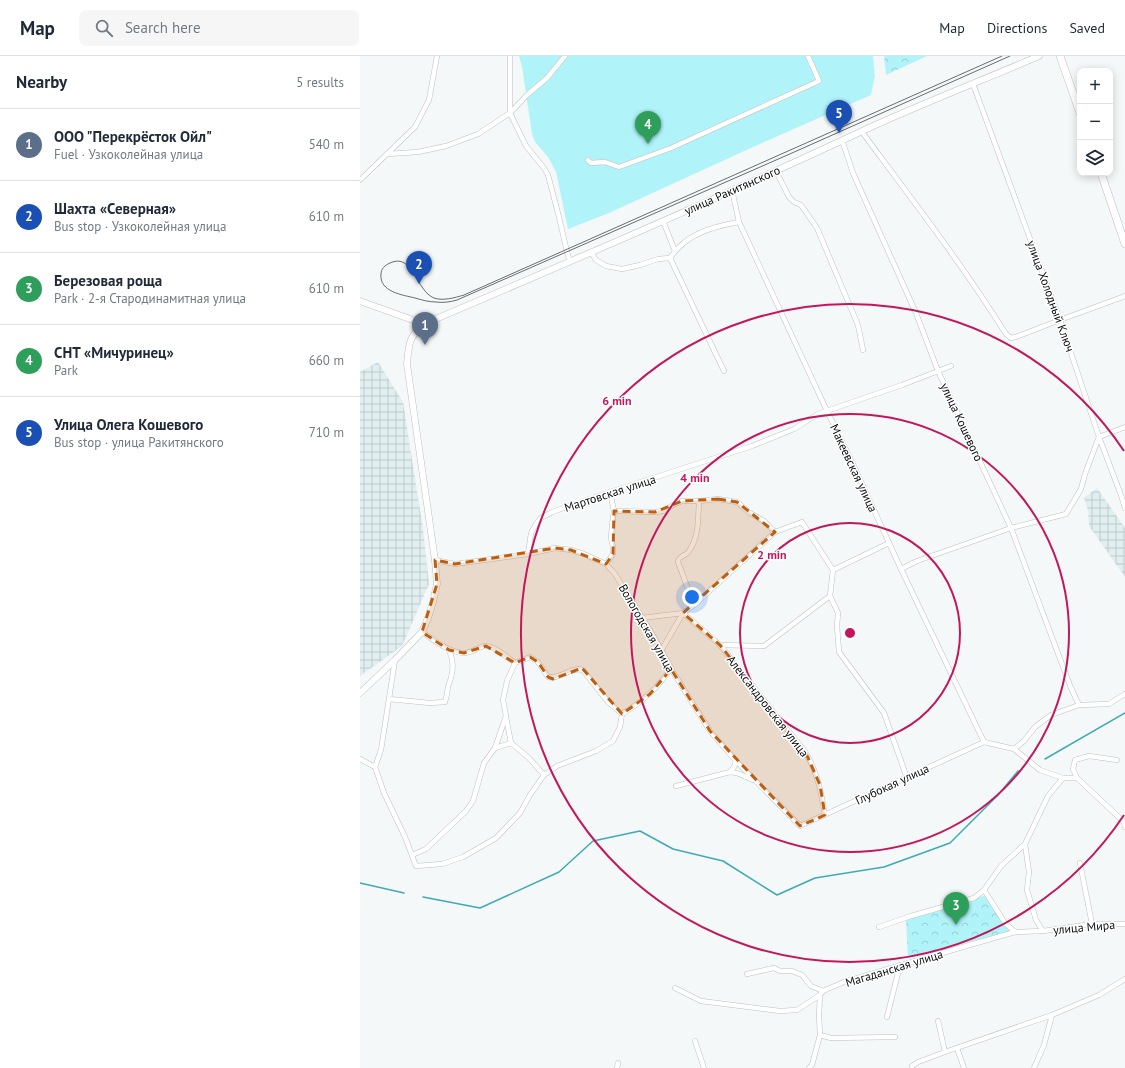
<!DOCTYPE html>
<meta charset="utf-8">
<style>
:root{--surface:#fff;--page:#f6f6f7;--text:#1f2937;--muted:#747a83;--line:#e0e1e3;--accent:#0b8043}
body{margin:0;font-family:"PT Sans",sans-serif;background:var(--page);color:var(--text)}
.controls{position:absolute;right:12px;top:12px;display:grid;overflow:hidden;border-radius:8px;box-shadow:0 2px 10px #0003}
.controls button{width:36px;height:36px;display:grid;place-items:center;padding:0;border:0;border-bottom:1px solid var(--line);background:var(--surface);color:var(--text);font:20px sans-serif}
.you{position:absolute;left:332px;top:541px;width:14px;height:14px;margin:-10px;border:3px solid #fff;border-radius:50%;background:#1a73e8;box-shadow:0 0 0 6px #1a73e833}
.badge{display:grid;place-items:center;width:26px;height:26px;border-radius:50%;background:var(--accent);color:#fff;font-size:13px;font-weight:700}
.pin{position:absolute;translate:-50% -33px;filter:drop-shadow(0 1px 2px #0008)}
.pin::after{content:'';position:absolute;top:21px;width:14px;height:12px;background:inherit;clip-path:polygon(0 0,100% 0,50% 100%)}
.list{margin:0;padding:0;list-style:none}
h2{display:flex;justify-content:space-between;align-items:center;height:52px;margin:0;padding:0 16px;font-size:17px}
h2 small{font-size:13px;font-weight:400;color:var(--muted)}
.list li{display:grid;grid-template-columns:26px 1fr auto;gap:12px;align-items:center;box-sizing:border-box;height:72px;padding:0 16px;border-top:1px solid var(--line)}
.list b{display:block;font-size:15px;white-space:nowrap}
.list p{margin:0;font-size:13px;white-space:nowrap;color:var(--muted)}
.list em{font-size:13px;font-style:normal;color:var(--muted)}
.icon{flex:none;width:22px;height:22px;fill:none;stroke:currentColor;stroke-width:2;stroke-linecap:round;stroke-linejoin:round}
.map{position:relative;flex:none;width:765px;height:1012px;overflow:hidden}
header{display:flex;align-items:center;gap:24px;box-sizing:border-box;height:56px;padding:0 20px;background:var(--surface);border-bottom:1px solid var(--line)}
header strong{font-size:19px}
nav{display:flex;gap:22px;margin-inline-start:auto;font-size:14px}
.search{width:280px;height:36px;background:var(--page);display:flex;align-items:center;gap:10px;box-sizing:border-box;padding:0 14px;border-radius:8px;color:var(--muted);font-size:15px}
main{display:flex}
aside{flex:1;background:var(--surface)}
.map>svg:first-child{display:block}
</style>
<header>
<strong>Map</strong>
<div class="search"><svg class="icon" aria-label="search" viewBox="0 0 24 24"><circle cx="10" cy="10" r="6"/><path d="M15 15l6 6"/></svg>Search here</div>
<nav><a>Map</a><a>Directions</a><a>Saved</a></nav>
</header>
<main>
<aside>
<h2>Nearby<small>5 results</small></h2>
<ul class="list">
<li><span class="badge" style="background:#5c6f8a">1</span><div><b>ООО &quot;Перекрёсток Ойл&quot;</b><p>Fuel · Узкоколейная улица</p></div><em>540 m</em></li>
<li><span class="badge" style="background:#1a4fb4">2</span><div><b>Шахта «Северная»</b><p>Bus stop · Узкоколейная улица</p></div><em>610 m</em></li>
<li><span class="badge" style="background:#2e9e5b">3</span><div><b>Березовая роща</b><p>Park · 2-я Стародинамитная улица</p></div><em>610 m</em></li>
<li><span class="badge" style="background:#2e9e5b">4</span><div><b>СНТ «Мичуринец»</b><p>Park</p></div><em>660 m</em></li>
<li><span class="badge" style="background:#1a4fb4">5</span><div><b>Улица Олега Кошевого</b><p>Bus stop · улица Ракитянского</p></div><em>710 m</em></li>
</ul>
</aside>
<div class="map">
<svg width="765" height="1012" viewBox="0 0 765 1012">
<defs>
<pattern id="industrial-grid" width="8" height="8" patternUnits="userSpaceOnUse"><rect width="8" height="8" fill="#e0eeef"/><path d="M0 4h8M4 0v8" fill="none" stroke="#bfcbcc"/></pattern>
<pattern id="forest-crowns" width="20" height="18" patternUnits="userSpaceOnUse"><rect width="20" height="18" fill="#b0f4fa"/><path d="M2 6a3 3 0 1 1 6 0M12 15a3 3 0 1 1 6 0" fill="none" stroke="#96d0d5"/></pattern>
</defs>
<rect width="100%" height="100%" fill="#f4f8f9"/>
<g fill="url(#industrial-grid)">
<polygon points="18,306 43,346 63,473 69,528 42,590 0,620 0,316"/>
<polygon points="737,432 765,472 765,521 729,470 728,454 724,442"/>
</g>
<g fill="url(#forest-crowns)">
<polygon points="524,0 567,0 526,19"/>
<polygon points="627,839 650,875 548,902 546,864"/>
</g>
<polygon fill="#b0f4fa" points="159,0 513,0 515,20 511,39 393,91 249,157 208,173 196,116 188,101 175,86 172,78 162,11"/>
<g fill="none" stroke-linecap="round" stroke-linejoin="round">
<g stroke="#40aab3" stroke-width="1.5">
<polyline points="685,703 765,657"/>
<polyline points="0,827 44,837"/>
<polyline points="63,841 120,852 199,816 233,785 280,775 313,793 363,805 417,839 455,822 524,811 590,787 638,739 658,715"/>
</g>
<g stroke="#bdc1c1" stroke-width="5.5">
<g id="street">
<polyline points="150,0 150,57 166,90 184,112 188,119 199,161 207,196 210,206"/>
<polyline points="613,28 700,264 739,381 761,439 765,452"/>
<path d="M502,76C551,142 602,208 646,278L651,282L656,281L700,264L765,240"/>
<polyline points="482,84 493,117 556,257 578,315 651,472 711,632 719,649"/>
<polyline points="27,98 58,96 86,90 118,78 150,57 167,39 187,22 205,0"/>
<polyline points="228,104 231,107 245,106 259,111 311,92 459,25 448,0"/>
<polyline points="416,115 429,141 434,146 441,149 457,172 498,269 503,294"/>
<polyline points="0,124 55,71 69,44 77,0"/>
<polyline points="372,134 379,166 467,355 491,404 541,513 624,686"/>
<polyline points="303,165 315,195"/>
<polyline points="231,196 236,204 246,210 262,213 280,209 298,203 310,202 364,315"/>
<path d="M310,202C326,178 351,171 379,166"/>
<polyline points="254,455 295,456 304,455 313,449 322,445 339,445 358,443 377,446 390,457 404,465 415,476"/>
<polyline points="168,498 171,477 176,468 181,462 192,456 250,436 392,390 434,373 458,358 542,329 591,310"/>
<polyline points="75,504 95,508 168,498 195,492 211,494 224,498 246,508 255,518 265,534 294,581 313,616 350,675 376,705 440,770 624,686"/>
<polyline points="246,508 253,498 253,491 251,482 252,469 254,455 250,436"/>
<polyline points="541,513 557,505 651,472 706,458 721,433 725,418 739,381 765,371"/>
<polyline points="473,514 529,487"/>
<polyline points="470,540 478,557 477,570 479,596 524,657 547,722"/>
<path d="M334,549L318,506C319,500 322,501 326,498C328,497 331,492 332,490C339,477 338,460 339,445"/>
<polyline points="282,562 323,557 334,549 415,476 442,466 473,514 470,540 404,590 360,589"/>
<path d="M301,595L323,557L360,589L446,697C458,718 461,736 465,759"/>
<path d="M35,604L21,694L15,711L24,737L45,781L56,810L82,808L103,801L136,782L160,757L170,739L184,719L197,710L236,695L253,685L260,671L262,658C283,645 297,633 311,612"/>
<path d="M155,607L170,601L178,606L188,621C200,624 211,610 223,614L248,646L262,658"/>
<path d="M29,643L70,647L85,646C87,641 87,636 88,631C89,627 90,625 91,622C94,612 93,603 89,594"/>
<polyline points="146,661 151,687"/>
<polyline points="624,686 654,693 664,685 675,671 691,659 719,649 749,648 765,638"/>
<polyline points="135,692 151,687 169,702 184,719"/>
<polyline points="654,693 680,714 703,722 717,722 764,766 765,771"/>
<polyline points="0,703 15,711"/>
<polyline points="370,716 374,711 376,705"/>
<polyline points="717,722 713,713 715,704 729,700 757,704"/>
<polyline points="316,730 370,716 377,717 393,724"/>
<polyline points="665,788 669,816 667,834 676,864 683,875"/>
<path d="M52,799L66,793L106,755L113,745L124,707L135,692L146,660L143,644L147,625L155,607C148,602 134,589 125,590C118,591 112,597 104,597C88,596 74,584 62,576"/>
<polyline points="720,807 732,868"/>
<polyline points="624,834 645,867 655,876"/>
<polyline points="519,871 551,860 614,842 624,834 641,810 665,788 688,740 703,722"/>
<polyline points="387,918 414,912 420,915 432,915 442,919 451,930 463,935"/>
<polyline points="315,932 341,945 420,955 437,954 460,939"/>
<polyline points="527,961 540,909"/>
<polyline points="578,965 585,996"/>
<polyline points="460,979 471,982 535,981"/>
<polyline points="335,985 344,1012"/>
<polyline points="597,992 604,1012"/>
<polyline points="257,1012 258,1007"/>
<polyline points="449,1012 452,1009 460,979 459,960 460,939 463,935 484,926 606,890 655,876 683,875 732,868 765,868"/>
<polyline points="552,1012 552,1010 558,1006 585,996 692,959 739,939 765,923"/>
<polyline points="674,1012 684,989 692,959"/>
</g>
</g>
<g stroke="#bdc1c1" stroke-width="7">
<g id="secondary">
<polyline points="0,245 64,268"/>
<path d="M0,637L35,604L62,576L68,562L73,546L77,528L75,504L47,308C49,288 48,282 64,268C214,204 364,140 511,71C566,46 623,24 679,0"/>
</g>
</g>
<g stroke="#bdc1c1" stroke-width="8">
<g id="primary">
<polyline points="700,0 720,57"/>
<polyline points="741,117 765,188"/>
</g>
</g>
<use href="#street" stroke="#fff" stroke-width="4.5"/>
<use href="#secondary" stroke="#fff" stroke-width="6"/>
<use href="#primary" stroke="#fff" stroke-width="7"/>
<path stroke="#6a6d6d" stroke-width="1" d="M642,0L104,239C94,242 83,245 74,242C56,235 53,196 30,207C25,209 21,213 21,218C19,236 43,239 55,242C62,244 69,246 76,246C83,247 90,246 97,244L432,97L650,0"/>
</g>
<path fill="#bd5f11" fill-opacity="0.2" stroke="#bd5f11" stroke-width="3" stroke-dasharray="8 5" stroke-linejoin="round" d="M358,443L377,446L415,476L323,557L360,589L446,697L460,729L465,759L440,770L350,675L311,613L290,638L262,658L222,612L193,623L188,621L178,606L170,601L155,607L126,590L104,597L89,594L62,576L77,528L75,504L95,508L195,492L211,494L246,508L253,498L254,455L295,456L322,445Z"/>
<g fill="none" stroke="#c2185b" stroke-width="2">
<circle cx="490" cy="577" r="110"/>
<circle cx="490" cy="577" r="219"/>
<path d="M764 759A329 329 0 1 1 764 395"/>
</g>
<g text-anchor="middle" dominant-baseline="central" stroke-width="3" stroke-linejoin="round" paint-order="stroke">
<g font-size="12" fill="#0a0c0c" stroke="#fff">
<text transform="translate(372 134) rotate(-24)">улица Ракитянского</text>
<text transform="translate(691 240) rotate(70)">улица Холодный Ключ</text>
<text transform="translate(602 366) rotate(65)">улица Кошевого</text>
<text transform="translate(494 412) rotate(65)">Макеевская улица</text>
<text transform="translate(250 437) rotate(-18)">Мартовская улица</text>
<text transform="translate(287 572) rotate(60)">Вологодская улица</text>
<text transform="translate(408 650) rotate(52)">Александровская улица</text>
<text transform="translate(532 728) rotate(-25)">Глубокая улица</text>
<text transform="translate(724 871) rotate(-5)">улица Мира</text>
<text transform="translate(534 912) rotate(-17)">Магаданская улица</text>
</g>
</g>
<circle cx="490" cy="577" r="6" fill="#c2185b" stroke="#fff" stroke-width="2"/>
<g font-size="12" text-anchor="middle" font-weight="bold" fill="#c2185b" stroke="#fff" stroke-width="3" stroke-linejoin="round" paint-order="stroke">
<text x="257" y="349">6 min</text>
<text x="335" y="426">4 min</text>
<text x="412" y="503">2 min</text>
</g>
</svg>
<div class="controls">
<button>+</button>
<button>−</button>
<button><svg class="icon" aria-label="layers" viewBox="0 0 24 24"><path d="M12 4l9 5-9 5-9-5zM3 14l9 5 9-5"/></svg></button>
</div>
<div class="you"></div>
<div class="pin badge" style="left:65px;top:289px;background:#5c6f8a">1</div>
<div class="pin badge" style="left:59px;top:228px;background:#1a4fb4">2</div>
<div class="pin badge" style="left:596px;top:869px;background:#2e9e5b">3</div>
<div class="pin badge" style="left:288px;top:88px;background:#2e9e5b">4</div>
<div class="pin badge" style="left:479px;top:77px;background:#1a4fb4">5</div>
</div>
</main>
